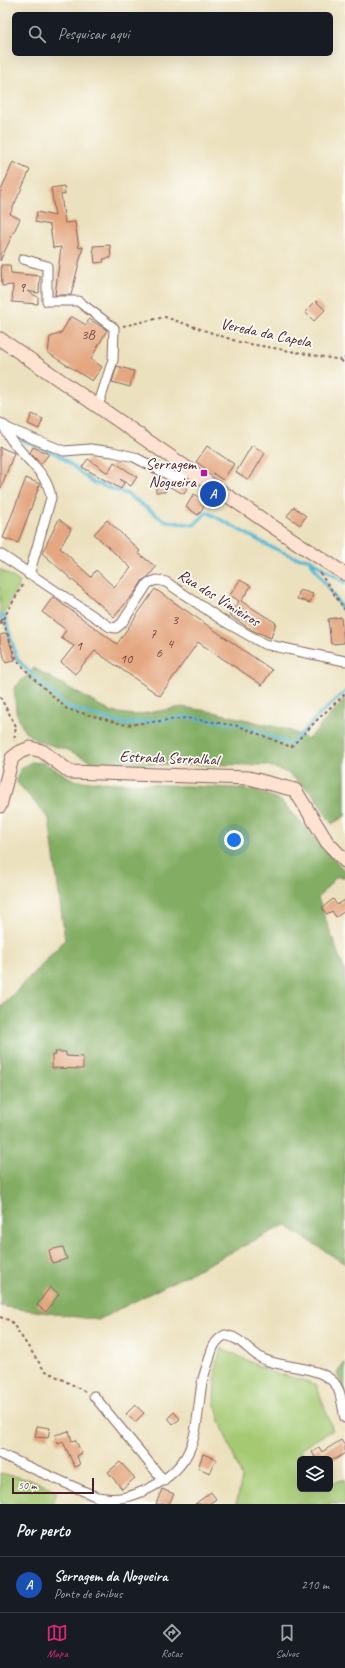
<!DOCTYPE html>
<html lang="pt">
<meta charset="utf-8">
<style>
:root{--surface:#171b24;--page:#20242c;--text:#f1f3f6;--muted:#9ea1a6;--line:#363941;--accent:#db2777}
body{margin:0;font-family:Caveat,sans-serif;background:var(--page);color:var(--text)}
.controls{position:absolute;right:12px;bottom:12px;display:grid;overflow:hidden;border-radius:6px;box-shadow:0 4px 16px #0002}
.controls button{width:36px;height:36px;display:grid;place-items:center;padding:0;border:0;border-bottom:1px solid var(--line);background:var(--surface);color:var(--text);font:20px sans-serif}
.scale{position:absolute;left:12px;bottom:10px;width:82px;box-sizing:border-box;padding-left:4px;border:2px solid #4a1f2b;border-top:0;font-size:11px;line-height:14px;white-space:nowrap;color:#4a1f2b;-webkit-text-stroke:3px #fdfcf7;paint-order:stroke}
.you{position:absolute;left:234px;top:840px;width:14px;height:14px;margin:-10px;border:3px solid #fff;border-radius:50%;background:#1a73e8;box-shadow:0 0 0 6px #1a73e833}
.badge{display:grid;place-items:center;width:26px;height:26px;border-radius:50%;background:var(--accent);color:#fff;font-size:13px;font-weight:700}
.pin{position:absolute;translate:-50% -50%;border:2px solid #fff;box-shadow:0 1px 4px #0006}
.list{margin:0;padding:0;list-style:none}
h2{display:flex;justify-content:space-between;align-items:center;height:52px;margin:0;padding:0 16px;font-size:17px}
h2 small{font-size:13px;font-weight:400;color:var(--muted)}
.list li{display:grid;grid-template-columns:26px 1fr auto;gap:12px;align-items:center;box-sizing:border-box;height:56px;padding:0 16px;border-top:1px solid var(--line)}
.list b{display:block;font-size:15px;white-space:nowrap}
.list p{margin:0;font-size:13px;white-space:nowrap;color:var(--muted)}
.list em{font-size:13px;font-style:normal;color:var(--muted)}
.icon{flex:none;width:22px;height:22px;fill:none;stroke:currentColor;stroke-width:2;stroke-linecap:round;stroke-linejoin:round}
.map{position:relative;flex:none;width:345px;height:1504px;overflow:hidden}
.search{position:absolute;background:var(--surface);box-shadow:0 4px 16px #0002;left:12px;right:12px;top:12px;height:44px;display:flex;align-items:center;gap:10px;box-sizing:border-box;padding:0 14px;border-radius:6px;color:var(--muted);font-size:15px}
.sheet{height:108px;background:var(--surface)}
nav{display:flex;justify-content:space-around;align-items:center;box-sizing:border-box;height:56px;border-top:1px solid var(--line);background:var(--surface);font-size:11px;color:var(--muted)}
nav a{display:grid;justify-items:center;gap:2px}
nav .on{color:var(--accent)}
.map>svg:first-child{display:block}
</style>
<div class="map">
<svg width="345" height="1504" viewBox="0 0 345 1504">
<rect width="100%" height="100%" fill="#fdfcf7"/>
<filter id="ink" filterUnits="userSpaceOnUse"><feTurbulence type="fractalNoise" baseFrequency=".025" numOctaves="2"/><feDisplacementMap in="SourceGraphic" scale="8" xChannelSelector="R" yChannelSelector="G"/><feConvolveMatrix kernelMatrix="1 2 1 2 8 2 1 2 1" color-interpolation-filters="sRGB"/></filter>
<filter id="wash" filterUnits="userSpaceOnUse"><feTurbulence type="fractalNoise" baseFrequency=".012" numOctaves="4" result="noise"/><feDisplacementMap in="SourceGraphic" scale="16" xChannelSelector="R" yChannelSelector="G"/><feGaussianBlur stdDeviation="0.9" result="paint"/><feColorMatrix in="noise" values="0 0 0 0 0 0 0 0 0 0 0 0 0 0 0 0 0 1.4 0 .05"/><feComposite in="paint" operator="in"/></filter>
<g filter="url(#wash)">
<rect width="100%" height="100%" fill="#ece1be"/>
<g fill="#a4c972" stroke="#77744e">
<polygon points="0,569 20,582 0,621"/>
<polygon points="222,1348 269,1371 316,1384 333,1430 300,1449 309,1459 300,1459 300,1489 330,1489 330,1483 331,1484 345,1479 345,1504 236,1504 242,1478 221,1424 214,1401 216,1364"/>
<polygon points="0,1473 35,1481 57,1492 53,1504 0,1504"/>
</g>
<g fill="#83ad64" stroke="#666648">
<polygon points="34,668 111,712 135,715 182,707 214,712 289,730 308,739 345,699 345,816 332,824 312,793 288,773 267,765 96,764 68,750 37,741 24,731 16,712 14,688"/>
<polygon points="31,762 44,763 76,781 233,788 256,790 281,801 345,871 345,877 336,877 318,898 345,972 345,1264 285,1225 98,1320 0,1306 0,1008 65,940 49,819 16,781 20,769"/>
<polygon points="345,1362 345,1396 337,1373"/>
</g>
<g fill="none" stroke-linecap="round" stroke-linejoin="round">
<g stroke="#54b7d2" stroke-width="3.5">
<polyline points="12,436 59,455 92,482 127,494 165,521 194,525 207,512 269,546 294,557 309,559 345,583"/>
<polyline points="310,561 345,613"/>
<polyline points="0,618 4,615 17,659 33,676 68,708 126,724 186,717 240,724 291,745 317,717 345,692"/>
</g>
</g>
<g id="blocks">
<g fill="#e4a781">
<polygon points="13,162 30,170 10,214 20,219 0,261 0,193"/>
<polygon points="64,186 65,194 61,195 65,223 75,222 79,248 83,247 71,295 55,295 61,247 53,248 50,225 35,222 37,212 55,216 51,188"/>
<polygon points="110,245 111,258 103,259 104,262 95,263 93,246"/>
<polygon points="1,265 10,265 11,273 40,276 39,293 27,291 38,297 38,304 12,302 13,285 2,286"/>
<polygon points="316,301 325,310 314,321 305,312"/>
<polygon points="71,316 86,325 89,319 107,330 91,359 102,367 92,381 48,353 50,337 61,333"/>
<polygon points="117,366 134,371 130,387 112,382"/>
<polygon points="32,414 43,419 39,429 28,424"/>
<polygon points="252,445 265,453 249,480 236,472"/>
<polygon points="207,446 234,464 223,480 196,462"/>
<polygon points="0,447 14,453 1,488 0,488"/>
<polygon points="33,447 49,454 42,463 37,460 30,453"/>
<polygon points="88,459 108,473 114,462 137,477 131,486 120,479 124,483 121,489 82,467"/>
<polygon points="26,478 40,484 18,543 3,538"/>
<polygon points="170,482 180,482 188,486 184,494 168,486"/>
<rect x="156" y="484" width="9" height="8"/>
<polygon points="194,494 207,502 198,515 186,507"/>
<polygon points="294,507 306,516 300,525 287,516"/>
<polygon points="59,519 71,529 60,548 91,577 96,570 114,587 131,568 94,534 107,520 140,551 138,553 156,567 148,577 143,580 136,591 114,617 42,553"/>
<polygon points="240,580 251,586 241,601 276,623 271,638 252,630 229,615 239,601 230,595"/>
<polygon points="155,589 272,670 262,685 198,642 160,696 95,651 75,674 61,662 74,646 61,638 66,630 42,612 53,597 117,644"/>
<polygon points="300,590 313,594 310,603 297,599"/>
<polygon points="341,617 344,643 331,644 328,619"/>
<polygon points="7,633 15,660 6,663 0,643 0,635"/>
<polygon points="333,899 337,905 345,900 345,911 336,917 332,911 327,914 322,908"/>
<polygon points="55,1052 66,1052 66,1056 83,1057 83,1069 52,1068 52,1055 56,1055"/>
<polygon points="63,1247 67,1259 52,1263 49,1250"/>
<polygon points="50,1287 59,1294 46,1312 37,1305"/>
<polygon points="135,1405 144,1413 135,1422 126,1414"/>
<polygon points="174,1412 180,1419 173,1424 168,1418"/>
<polygon points="37,1426 50,1428 48,1438 35,1437"/>
<polygon points="69,1431 72,1441 75,1440 82,1453 77,1456 80,1465 75,1467 63,1442 58,1444 55,1435"/>
<polygon points="341,1440 345,1446 345,1453 336,1459 312,1459 315,1457 312,1452 319,1447 322,1452"/>
<polygon points="203,1454 216,1459 210,1473 198,1468"/>
<polygon points="120,1462 135,1478 122,1489 108,1472"/>
<polygon points="162,1489 174,1494 169,1504 156,1504"/>
<polygon points="211,1492 216,1499 209,1504 195,1504"/>
</g>
</g>
</g>
<g filter="url(#ink)">
<use href="#blocks" fill-opacity="0" stroke="#83635e" stroke-width="1"/>
<g fill="none" stroke-linecap="round" stroke-linejoin="round">
<g stroke="#83635e" stroke-width="11">
<g id="street">
<polyline points="23,259 47,266 47,301 78,301 114,328 113,360 98,406"/>
<polyline points="0,423 9,429 64,451 90,449 113,452 134,457 171,476 177,477 183,476 187,469"/>
<path d="M4,426C13,453 48,468 51,498L29,575"/>
<polyline points="0,554 110,627 116,628 122,623 148,583 157,580 166,582 222,620 264,644 345,661"/>
<polyline points="94,1396 164,1481"/>
<path d="M0,1454L97,1497C117,1501 132,1497 150,1488C196,1464 195,1436 201,1389C202,1379 206,1369 209,1360C212,1349 214,1341 225,1335C242,1338 248,1351 263,1359C286,1370 329,1364 339,1391C342,1400 343,1409 345,1418"/>
</g>
</g>
<g stroke="#83635e" stroke-width="15">
<g id="secondary">
<path d="M0,339C115,417 228,499 345,574"/>
<polyline points="0,806 12,758 20,752 30,748 42,751 70,772 249,778 295,790 327,842 345,861"/>
</g>
</g>
<g stroke="#83635e" stroke-width="2" stroke-dasharray="3 3" stroke-linecap="butt">
<polyline points="123,326 165,317 239,342 341,360 345,358"/>
<polyline points="341,360 345,365"/>
<polyline points="320,573 345,610"/>
<polyline points="0,621 2,619 17,660 32,677 67,709 126,725 186,718 239,726 291,747 319,718 345,694"/>
<polyline points="0,624 24,583"/>
<polyline points="0,697 16,726 14,741"/>
<polyline points="0,1317 11,1321 44,1370 86,1392"/>
</g>
<use href="#street" stroke="#fff" stroke-width="9"/>
<use href="#secondary" stroke="#fee3d2" stroke-width="13"/>
</g>
</g>
<rect fill="#b5179e" stroke="#fdfcf7" stroke-width="1.5" x="200" y="469" width="8" height="8" rx="2"/>
<g text-anchor="middle" dominant-baseline="central" stroke-width="3.5" stroke-linejoin="round" paint-order="stroke">
<g font-size="14" fill="#704140">
<text x="22" y="287">9</text>
<text x="88" y="334">3B</text>
<text x="175" y="619">3</text>
<text x="153" y="633">7</text>
<text x="170" y="643">4</text>
<text x="79" y="645">1</text>
<text x="159" y="652">6</text>
<text x="126" y="658">10</text>
</g>
<g font-size="16" fill="#4a1f2b" stroke="#fdfcf7">
<text transform="translate(266 333) rotate(12)">Vereda da Capela</text>
<text transform="translate(219 598) rotate(32)">Rua dos Vimieiros</text>
<text transform="translate(169 758) rotate(2)">Estrada Serralhal</text>
</g>
<g font-size="16" fill="#4a1f2b" stroke="#fdfcf7" text-anchor="end">
<text x="196" y="464">Serragem<tspan x="196" dy="18">Nogueira</tspan></text>
</g>
</g>
</svg>
<div class="controls">
<button><svg class="icon" aria-label="layers" viewBox="0 0 24 24"><path d="M12 4l9 5-9 5-9-5zM3 14l9 5 9-5"/></svg></button>
</div>
<div class="scale">50 m</div>
<div class="you"></div>
<div class="pin badge" style="left:213px;top:494px;background:#1a4fb4">A</div>
<div class="search"><svg class="icon" aria-label="search" viewBox="0 0 24 24"><circle cx="10" cy="10" r="6"/><path d="M15 15l6 6"/></svg>Pesquisar aqui</div>
</div>
<section class="sheet">
<h2>Por perto<small></small></h2>
<ul class="list">
<li><span class="badge" style="background:#1a4fb4">A</span><div><b>Serragem da Nogueira</b><p>Ponto de ônibus</p></div><em>210 m</em></li>
</ul>
</section>
<nav>
<a class="on"><svg class="icon" aria-label="map" viewBox="0 0 24 24"><path d="M3 6l6-2 6 2 6-2v14l-6 2-6-2-6 2zM9 4v14M15 6v14"/></svg>Mapa</a>
<a><svg class="icon" aria-label="directions" viewBox="0 0 24 24"><path d="M12 3l9 9-9 9-9-9zM9 14v-3h6M13 9l2 2-2 2"/></svg>Rotas</a>
<a><svg class="icon" aria-label="saved" viewBox="0 0 24 24"><path d="M7 4h10v16l-5-4-5 4z"/></svg>Salvos</a>
</nav>
